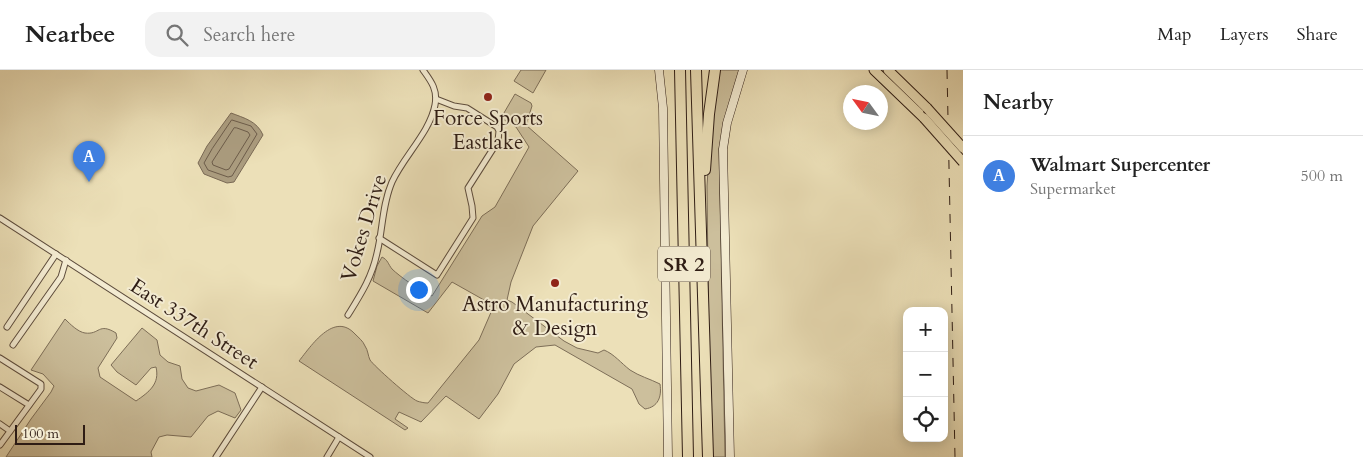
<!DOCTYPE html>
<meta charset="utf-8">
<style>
:root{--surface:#fff;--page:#f2f2f2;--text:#222;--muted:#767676;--line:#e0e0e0;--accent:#8f2418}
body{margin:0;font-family:Cardo,serif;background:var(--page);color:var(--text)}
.controls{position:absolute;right:15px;bottom:15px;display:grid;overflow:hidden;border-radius:10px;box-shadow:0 2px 12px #0003}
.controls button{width:45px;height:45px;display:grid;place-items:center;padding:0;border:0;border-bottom:1px solid var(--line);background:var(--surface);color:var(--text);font:25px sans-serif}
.compass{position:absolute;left:843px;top:15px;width:45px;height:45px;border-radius:50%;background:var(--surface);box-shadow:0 2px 12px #0003;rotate:303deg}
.scale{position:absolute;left:15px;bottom:12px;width:70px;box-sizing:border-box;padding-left:5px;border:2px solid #2e1c14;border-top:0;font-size:14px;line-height:18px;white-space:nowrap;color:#2e1c14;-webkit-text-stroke:4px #f3ebd1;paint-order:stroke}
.you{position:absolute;left:418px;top:219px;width:18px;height:18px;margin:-12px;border:4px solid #fff;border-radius:50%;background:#1a73e8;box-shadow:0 0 0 8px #1a73e833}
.badge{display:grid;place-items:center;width:32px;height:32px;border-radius:50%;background:var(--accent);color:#fff;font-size:16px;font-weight:700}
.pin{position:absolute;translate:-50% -41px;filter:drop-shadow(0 1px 2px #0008)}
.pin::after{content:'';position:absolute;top:26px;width:18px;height:15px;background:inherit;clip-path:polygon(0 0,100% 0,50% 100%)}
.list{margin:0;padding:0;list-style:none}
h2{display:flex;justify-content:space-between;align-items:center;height:65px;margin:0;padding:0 20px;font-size:21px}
h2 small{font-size:16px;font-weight:400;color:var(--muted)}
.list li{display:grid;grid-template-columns:32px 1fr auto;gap:15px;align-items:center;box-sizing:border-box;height:80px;padding:0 20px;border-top:1px solid var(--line)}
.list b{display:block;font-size:19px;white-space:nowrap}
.list p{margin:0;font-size:16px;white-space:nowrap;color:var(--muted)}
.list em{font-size:16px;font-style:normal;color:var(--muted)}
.icon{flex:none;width:28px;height:28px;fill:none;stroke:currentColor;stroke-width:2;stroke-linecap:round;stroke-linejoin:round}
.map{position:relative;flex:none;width:963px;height:387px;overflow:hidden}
header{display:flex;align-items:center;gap:30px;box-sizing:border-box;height:70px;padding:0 25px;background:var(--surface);border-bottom:1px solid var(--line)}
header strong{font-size:24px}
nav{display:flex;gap:28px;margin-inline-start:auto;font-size:18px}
.search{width:350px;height:45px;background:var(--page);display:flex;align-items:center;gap:12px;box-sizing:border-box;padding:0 18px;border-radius:15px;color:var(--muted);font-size:19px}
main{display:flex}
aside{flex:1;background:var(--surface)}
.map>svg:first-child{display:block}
</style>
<header>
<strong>Nearbee</strong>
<div class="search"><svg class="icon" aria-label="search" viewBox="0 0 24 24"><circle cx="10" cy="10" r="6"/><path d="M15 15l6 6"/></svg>Search here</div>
<nav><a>Map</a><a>Layers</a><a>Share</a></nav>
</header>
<main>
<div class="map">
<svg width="963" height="387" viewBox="0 0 963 387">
<rect width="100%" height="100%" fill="#ece0b8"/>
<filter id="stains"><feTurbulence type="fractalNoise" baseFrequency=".004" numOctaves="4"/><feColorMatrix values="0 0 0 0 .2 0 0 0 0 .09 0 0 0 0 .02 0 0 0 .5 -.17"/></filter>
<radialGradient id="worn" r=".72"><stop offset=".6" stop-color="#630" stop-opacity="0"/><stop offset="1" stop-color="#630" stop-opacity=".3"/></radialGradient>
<g fill="#ccbf9c" stroke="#7d6e58">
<polygon points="521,0 546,0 533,23 514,11"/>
<polygon points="720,0 740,0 719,79 725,387 710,387 707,116 710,69"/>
<path d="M515,24L531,33L532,36L526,55L578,101L533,156L511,212L507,230L512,232L564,271L577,278L598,283L604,280C614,284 621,293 630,300C639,306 650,309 660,314C662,327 658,337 645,339L639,334L632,319L555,275L536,277L514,294L498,324L479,349L446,326L421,352L399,342L395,349L408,358L405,360L299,291C311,276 334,241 355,264C359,268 363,271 365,276C368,280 368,286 370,290C374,296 410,328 417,331C420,332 424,333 428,333L479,270L492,240L484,230L452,212L428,243L373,211L377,196L382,187C388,190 388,194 392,199C399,206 423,223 432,226L482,146L495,137L529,77L516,57L501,48Z"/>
<path d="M65,249C70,254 78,262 85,263C100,265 98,252 116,263L117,268L98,298L100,307L136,331C149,322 160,314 156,297L151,298L136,315L117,302L111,295L142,258L157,270L160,285L168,292L180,296L182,309L188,318L196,321L219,315L235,323L241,340L235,348L218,341L208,346L191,367L167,365L159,367L151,382L152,387H6L31,349L51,322L54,316L43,304L31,300Z"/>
</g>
<path fill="#ab9d80" stroke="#796955" d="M231,43C244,48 257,51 263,65L234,112L227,113L204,104L198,93L207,76Z"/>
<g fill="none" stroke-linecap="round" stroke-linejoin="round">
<g stroke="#6c5c4a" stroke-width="1">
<polygon points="232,50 251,56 257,64 232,106 228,107 208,100 204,93 212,79"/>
<polygon points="237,58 248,62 250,65 229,99 226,100 213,95 212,92 234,58"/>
</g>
<g stroke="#5e4d3d" stroke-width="7">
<g id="street">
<polyline points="0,148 370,387"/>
<polyline points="379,168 437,205 473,148 472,136 468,118 498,71 499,61 497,57 467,38 454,36 436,29"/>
<path d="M348,245C361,224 372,207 377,183C383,159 382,135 392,112C404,86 430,62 435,35C438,20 431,11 423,0"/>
<polyline points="7,257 56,184"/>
<polyline points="13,275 61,207 66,190"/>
<polyline points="0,288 41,314 41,319 0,375"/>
<polyline points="0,317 29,335"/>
<polyline points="0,354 10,361"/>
<polyline points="216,387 262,317"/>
<polyline points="327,387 339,367"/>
</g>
</g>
<g stroke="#2e1c14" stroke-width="9">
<g id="secondary">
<polyline points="659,0 663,38 668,387"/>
<polyline points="730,387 723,79 727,53 743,0"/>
</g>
</g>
<g stroke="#2e1c14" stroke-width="11">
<g id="primary">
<polyline points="874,0 924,48"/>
<polyline points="888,0 927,38"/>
</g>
</g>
<g stroke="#2e1c14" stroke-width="12">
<g id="highway">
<polyline points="680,0 688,387"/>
<path d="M696,0C699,129 705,258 708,387"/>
<polyline points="705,100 709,44 715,0"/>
</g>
</g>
<use href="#street" stroke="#f3ebd1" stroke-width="5"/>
<use href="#secondary" stroke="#f3ebd1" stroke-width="8"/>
<use href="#primary" stroke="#ece0b8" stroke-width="9"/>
<use href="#highway" stroke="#ece0b8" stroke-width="10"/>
<polyline stroke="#2e1c14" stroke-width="1" stroke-dasharray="9 9" stroke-linecap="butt" points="947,0 955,387"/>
<g stroke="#2e1c14" stroke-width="11" stroke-linecap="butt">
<g id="primary-bridge">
<polyline points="927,38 963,78"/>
<polyline points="924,48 963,92"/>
</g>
</g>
<use href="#primary-bridge" stroke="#ece0b8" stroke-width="9"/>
</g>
<g fill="#8f2418" stroke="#f3ebd1" stroke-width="2">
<circle cx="488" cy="27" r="5"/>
<circle cx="555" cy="213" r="5"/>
</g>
<g text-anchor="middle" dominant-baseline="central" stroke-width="4" stroke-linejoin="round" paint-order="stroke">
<rect fill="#f3ebd1" stroke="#695a4d" stroke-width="1" x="658" y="176.5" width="52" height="35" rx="4"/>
<g font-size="20" font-weight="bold" fill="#2e1c14">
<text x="684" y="194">SR 2</text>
</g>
<g font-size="21" fill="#2e1c14" stroke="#f3ebd1">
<text x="488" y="48">Force Sports<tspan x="488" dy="24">Eastlake</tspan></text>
<text x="555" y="234">Astro Manufacturing<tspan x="555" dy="24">&amp; Design</tspan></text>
</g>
<g font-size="21" fill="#2e1c14" stroke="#f3ebd1">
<text transform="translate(364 158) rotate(-73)">Vokes Drive</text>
<text transform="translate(194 254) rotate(33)">East 337th Street</text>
</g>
</g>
<rect width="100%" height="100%" filter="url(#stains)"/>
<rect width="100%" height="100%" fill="url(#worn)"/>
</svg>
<div class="controls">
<button>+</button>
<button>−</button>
<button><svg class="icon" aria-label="locate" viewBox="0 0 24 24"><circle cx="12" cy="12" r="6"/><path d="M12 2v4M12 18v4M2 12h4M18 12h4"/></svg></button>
</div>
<svg class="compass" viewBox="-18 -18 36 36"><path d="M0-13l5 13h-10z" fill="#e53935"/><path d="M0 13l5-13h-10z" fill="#767676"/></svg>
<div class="scale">100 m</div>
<div class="you"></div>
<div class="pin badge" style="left:89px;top:112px;background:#3f7fe0">A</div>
</div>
<aside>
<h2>Nearby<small></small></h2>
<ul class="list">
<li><span class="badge" style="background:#3f7fe0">A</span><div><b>Walmart Supercenter</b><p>Supermarket</p></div><em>500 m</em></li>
</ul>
</aside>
</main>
